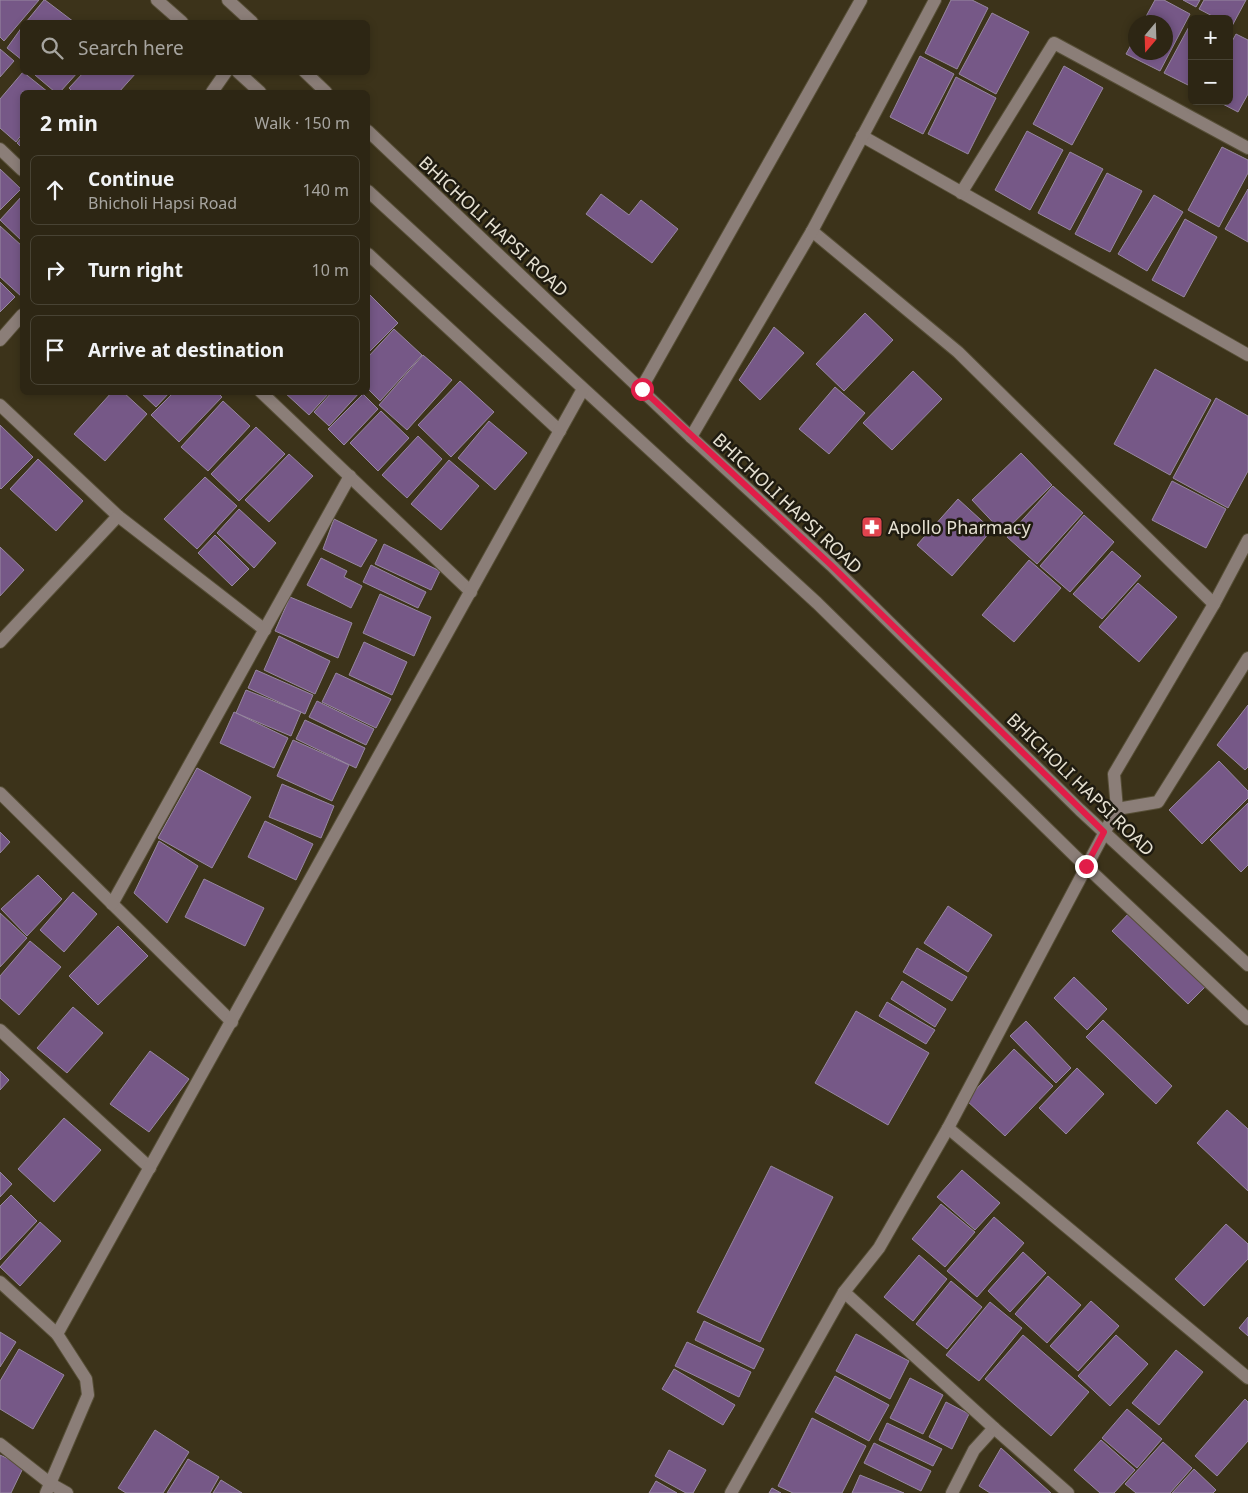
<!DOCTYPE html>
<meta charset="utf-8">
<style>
:root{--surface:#2d2614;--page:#393222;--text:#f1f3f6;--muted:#a7a5a0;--line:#484334}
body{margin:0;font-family:"Noto Sans",sans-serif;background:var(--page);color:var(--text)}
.controls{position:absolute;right:15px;top:15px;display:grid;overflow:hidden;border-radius:8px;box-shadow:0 2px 8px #0003}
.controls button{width:45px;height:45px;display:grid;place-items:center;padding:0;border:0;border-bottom:1px solid var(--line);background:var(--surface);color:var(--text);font:25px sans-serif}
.compass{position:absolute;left:1128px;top:15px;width:45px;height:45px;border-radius:50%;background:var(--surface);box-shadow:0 2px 8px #0003;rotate:199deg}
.stop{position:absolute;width:15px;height:15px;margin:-11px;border:4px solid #e11d48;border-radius:50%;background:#fff}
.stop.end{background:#e11d48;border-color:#fff;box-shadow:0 1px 5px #0008}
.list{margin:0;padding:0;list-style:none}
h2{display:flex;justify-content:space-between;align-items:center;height:65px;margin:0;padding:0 20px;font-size:21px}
h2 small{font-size:16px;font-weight:400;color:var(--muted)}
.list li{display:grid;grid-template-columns:32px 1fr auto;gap:15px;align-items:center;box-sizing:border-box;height:70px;margin:0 10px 10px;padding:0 10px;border:1px solid var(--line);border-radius:8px}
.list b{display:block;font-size:19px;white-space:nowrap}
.list p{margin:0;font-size:16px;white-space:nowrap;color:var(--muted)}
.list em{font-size:16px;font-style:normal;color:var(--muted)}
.icon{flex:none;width:28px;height:28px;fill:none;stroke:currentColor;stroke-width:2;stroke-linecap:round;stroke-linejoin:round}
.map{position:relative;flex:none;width:1248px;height:1493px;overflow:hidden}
.search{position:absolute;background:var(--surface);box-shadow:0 2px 8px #0003;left:20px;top:20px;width:350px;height:55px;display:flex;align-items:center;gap:12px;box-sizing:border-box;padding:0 18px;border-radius:8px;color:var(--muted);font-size:19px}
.panel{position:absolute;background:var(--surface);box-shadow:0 2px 8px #0003;left:20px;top:90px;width:350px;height:305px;border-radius:8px}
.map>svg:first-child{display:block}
</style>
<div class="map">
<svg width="1248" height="1493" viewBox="0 0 1248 1493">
<rect width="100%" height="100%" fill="#3c331a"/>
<g fill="#765887" stroke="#9787a1">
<polygon points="0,0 39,0 4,41 0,37"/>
<polygon points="44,0 45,0 74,22 26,22"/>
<polygon points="951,0 972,0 988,8 957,69 925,53"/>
<polygon points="1155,0 1164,0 1190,14 1160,71 1126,54 1136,36 1136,52 1166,52 1166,22 1143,22"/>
<polygon points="1183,0 1200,0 1196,7"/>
<polygon points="1204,0 1246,0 1232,26 1229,25 1229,19 1218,19 1199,9"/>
<polygon points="992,13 1029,32 996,94 959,74"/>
<polygon points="1192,21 1192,87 1164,73"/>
<polygon points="22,27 22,60 7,48"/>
<polygon points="1236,34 1248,40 1248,94 1238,112 1217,101 1229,101 1229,47"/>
<polygon points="0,49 14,61 0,77"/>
<polygon points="920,56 954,74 923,134 890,117"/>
<polygon points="1064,66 1103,88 1072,145 1033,124"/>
<polygon points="23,72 48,92 22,92 22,134 16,142 0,128 0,99"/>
<polygon points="37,72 78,72 60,92 55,92 35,75"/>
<polygon points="84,72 135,72 136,73 119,92 73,92 69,88"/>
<polygon points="956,77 996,98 968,154 928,134"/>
<polygon points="1027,131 1063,150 1030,210 995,190"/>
<polygon points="22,137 22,148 17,143"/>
<polygon points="1222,147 1248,160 1248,173 1219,227 1188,210"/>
<polygon points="1070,152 1103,169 1070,230 1038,213"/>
<polygon points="0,169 21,189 0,210"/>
<polygon points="1107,173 1142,191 1110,252 1075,234"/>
<polygon points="1248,189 1248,242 1225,229"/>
<polygon points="601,194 629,215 641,200 678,229 652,263 586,214"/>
<polygon points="1154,195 1183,212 1147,271 1118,254"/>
<polygon points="22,196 22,241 0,220"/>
<polygon points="1185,219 1217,237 1184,297 1152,280"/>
<polygon points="0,226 22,246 22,297 0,277"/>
<polygon points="0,282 15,297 0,312"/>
<polygon points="369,294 398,323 368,353 368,295"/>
<polygon points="865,313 893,340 844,391 816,364"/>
<polygon points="774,327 804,353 760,400 739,380"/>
<polygon points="394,329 422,355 380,401 368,389 368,357"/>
<polygon points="423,355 452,380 407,430 379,405"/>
<polygon points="1155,369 1211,400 1170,475 1114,444"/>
<polygon points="913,371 942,399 892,450 863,423"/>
<polygon points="460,381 494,412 451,457 418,425"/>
<polygon points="835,387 865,413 829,454 799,429"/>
<polygon points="112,392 123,392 147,414 105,461 74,434"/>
<polygon points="140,392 170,392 156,407"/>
<polygon points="174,392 217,392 222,397 179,442 151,415"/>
<polygon points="284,392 330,392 309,415"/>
<polygon points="332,392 360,392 329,426 314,412"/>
<polygon points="363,394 378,409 344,445 328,429"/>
<polygon points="1216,398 1248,416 1248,471 1228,508 1173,478"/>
<polygon points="223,401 250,426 208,471 181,447"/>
<polygon points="381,411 409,438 378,471 350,443"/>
<polygon points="489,421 527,453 495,490 458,458"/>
<polygon points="0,425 33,457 1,489 0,488"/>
<polygon points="256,427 285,454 239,501 211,474"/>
<polygon points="418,436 442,459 407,498 382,475"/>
<polygon points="1021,453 1052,485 1003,533 972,500"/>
<polygon points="289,454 313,476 269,522 245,500"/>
<polygon points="38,459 83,501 56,531 10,489"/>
<polygon points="449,460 479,486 441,530 411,504"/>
<polygon points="205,477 237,506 197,549 164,519"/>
<polygon points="1172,481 1226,509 1206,548 1152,520"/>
<polygon points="1053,486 1083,513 1037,564 1007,537"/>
<polygon points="958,499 992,530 952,576 917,545"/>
<polygon points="239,509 276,543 254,568 217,533"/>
<polygon points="1084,515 1114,542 1070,592 1040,566"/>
<polygon points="334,519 377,540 361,567 323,549"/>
<polygon points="215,535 249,569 232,586 198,553"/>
<polygon points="384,544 440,571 431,590 375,564"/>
<polygon points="0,547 24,570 0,596"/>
<polygon points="1112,551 1141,576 1102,619 1073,594"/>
<polygon points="321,558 347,571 344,577 362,586 351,608 307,585"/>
<polygon points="1029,560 1061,588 1014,642 982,615"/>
<polygon points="371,565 426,592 418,608 363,582"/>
<polygon points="1138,583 1177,617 1139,662 1099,627"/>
<polygon points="380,594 431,617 414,656 363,633"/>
<polygon points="290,597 352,623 338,658 275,631"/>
<polygon points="279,636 330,661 315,694 264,670"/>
<polygon points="364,642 407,662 392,695 349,675"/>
<polygon points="256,670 313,695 305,714 248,688"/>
<polygon points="336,673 391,699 376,728 322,702"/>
<polygon points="246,690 301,712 291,736 236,713"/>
<polygon points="317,701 374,729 366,745 309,717"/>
<polygon points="1248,705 1248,767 1245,770 1217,745"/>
<polygon points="234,712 288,738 274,768 220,743"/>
<polygon points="305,720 365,748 356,768 296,739"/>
<polygon points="293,740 349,765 332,801 277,776"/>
<polygon points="1219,761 1248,791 1248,798 1202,844 1169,810"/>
<polygon points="197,768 251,797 212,868 158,838"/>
<polygon points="282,784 334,806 321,838 269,817"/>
<polygon points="1248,803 1248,865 1241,872 1210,840"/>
<polygon points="265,821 313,844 296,880 248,857"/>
<polygon points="0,832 10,842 0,853"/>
<polygon points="159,841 198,866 167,923 134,893"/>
<polygon points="38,875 62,899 27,936 1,909"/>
<polygon points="204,879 264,908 245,946 185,917"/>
<polygon points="73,892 97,914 64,952 40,930"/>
<polygon points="948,906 992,935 968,972 924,943"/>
<polygon points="1131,911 1207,985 1188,1004 1112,931"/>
<polygon points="0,913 27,938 0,967"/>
<polygon points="118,926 148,956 98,1005 69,976"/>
<polygon points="30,941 61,967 19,1015 0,998 0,976"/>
<polygon points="917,948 967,977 952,1001 903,972"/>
<polygon points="1074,977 1107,1009 1087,1030 1054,998"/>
<polygon points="902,981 946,1009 935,1027 891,999"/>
<polygon points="887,1002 935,1030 926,1044 879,1016"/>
<polygon points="73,1007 103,1033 67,1073 37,1048"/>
<polygon points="856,1011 929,1053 888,1125 815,1083"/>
<polygon points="1103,1020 1172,1086 1156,1104 1086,1037"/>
<polygon points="1026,1021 1071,1068 1056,1083 1010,1036"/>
<polygon points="1014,1049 1053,1086 1005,1136 966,1100"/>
<polygon points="150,1051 189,1079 149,1132 110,1104"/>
<polygon points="1077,1068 1104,1094 1066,1134 1039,1108"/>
<polygon points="0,1071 9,1080 0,1090"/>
<polygon points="1227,1110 1248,1129 1248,1191 1197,1143"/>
<polygon points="64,1118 101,1150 54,1202 18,1169"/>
<polygon points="771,1166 833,1197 760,1342 697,1312"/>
<polygon points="962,1170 1000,1203 975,1230 937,1197"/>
<polygon points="0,1172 12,1184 0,1197"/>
<polygon points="11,1195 37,1221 0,1260 0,1206"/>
<polygon points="941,1204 975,1232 945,1267 912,1239"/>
<polygon points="994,1217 1024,1243 977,1297 947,1271"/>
<polygon points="40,1222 61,1241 20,1286 0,1267"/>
<polygon points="1226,1224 1248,1244 1248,1259 1204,1306 1175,1279"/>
<polygon points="1023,1252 1046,1273 1010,1312 988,1291"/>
<polygon points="919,1255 947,1279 913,1321 884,1297"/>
<polygon points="1048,1276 1081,1305 1047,1343 1015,1314"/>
<polygon points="951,1281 982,1307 947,1349 916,1324"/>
<polygon points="1091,1301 1119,1326 1078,1371 1050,1346"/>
<polygon points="990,1302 1022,1328 979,1381 946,1355"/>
<polygon points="1248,1317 1248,1336 1239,1328"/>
<polygon points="704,1321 764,1349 754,1369 695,1340"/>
<polygon points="0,1332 16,1342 0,1367"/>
<polygon points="856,1334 909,1361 890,1399 836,1371"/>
<polygon points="1023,1335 1089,1392 1051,1436 985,1379"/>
<polygon points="1116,1335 1148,1364 1110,1406 1078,1376"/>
<polygon points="687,1342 751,1372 739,1397 675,1366"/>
<polygon points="19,1349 64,1375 33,1429 0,1409 0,1381"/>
<polygon points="1176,1350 1203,1372 1159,1425 1132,1403"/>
<polygon points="674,1369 735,1405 723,1425 662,1389"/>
<polygon points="835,1376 889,1405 869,1441 815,1412"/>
<polygon points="910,1378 943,1395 923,1434 890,1418"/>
<polygon points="1245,1399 1248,1402 1248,1441 1217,1476 1195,1456"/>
<polygon points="946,1402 969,1414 952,1449 929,1437"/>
<polygon points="1127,1409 1162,1439 1137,1468 1102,1438"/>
<polygon points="812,1418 866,1446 842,1493 793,1493 778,1486"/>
<polygon points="887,1423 942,1449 933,1466 879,1440"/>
<polygon points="155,1430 189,1452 163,1493 126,1493 118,1488"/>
<polygon points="1101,1440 1135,1470 1114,1493 1100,1493 1074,1470"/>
<polygon points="1163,1442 1192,1468 1170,1493 1136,1493 1125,1484"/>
<polygon points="874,1443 931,1471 921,1491 864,1463"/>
<polygon points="1001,1448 1051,1493 990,1493 979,1486"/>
<polygon points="669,1450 706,1470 693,1493 686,1493 655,1476"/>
<polygon points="0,1455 24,1466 11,1493 0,1493"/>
<polygon points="188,1459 219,1477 210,1493 167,1493"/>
<polygon points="1194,1469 1216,1490 1213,1493 1172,1493"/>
<polygon points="860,1475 904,1493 852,1493"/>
<polygon points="221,1480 242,1493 213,1493"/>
<polygon points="656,1481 677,1493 649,1493"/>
<polygon points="772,1488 781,1493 769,1493"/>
</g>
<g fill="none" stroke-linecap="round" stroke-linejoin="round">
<g stroke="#574f37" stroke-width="14">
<g id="minor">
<polyline points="157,0 182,22"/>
<polyline points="228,0 252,22"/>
<polyline points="238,72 260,92"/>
<polyline points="305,72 326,92"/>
<polyline points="212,92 226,72"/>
<polyline points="368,131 691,437 831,565 1080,810 1248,965"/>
<polyline points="862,136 1248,355"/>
<polyline points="0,149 22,170"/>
<polyline points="368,191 817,603 1075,856 1248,1019"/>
<polyline points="961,193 1054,43 1248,148"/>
<polyline points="812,231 958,352 1214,604"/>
<polyline points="368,254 560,431"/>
<polyline points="0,340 22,315"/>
<polyline points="641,389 861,0"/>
<polyline points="261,392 471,592"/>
<polyline points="0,405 118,516 265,630"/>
<polyline points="691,437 812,231 935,0"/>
<polyline points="0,642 118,516"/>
<polyline points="0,793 232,1022"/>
<polyline points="1117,809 1158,802 1248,658"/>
<polyline points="112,904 350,476"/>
<polyline points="0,1030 150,1168"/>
<polyline points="948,1128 1248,1378"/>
<polyline points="0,1282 57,1334"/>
<polyline points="844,1292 994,1428 974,1450 952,1493"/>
<polyline points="994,1428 1068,1493"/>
<polyline points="0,1444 51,1484 67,1493"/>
<polyline points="46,1493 88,1395 86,1379 57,1334 583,389"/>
<polyline points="731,1493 844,1292 879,1248 948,1128 1117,809 1114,774 1214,604 1248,540"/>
</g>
</g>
<use href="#minor" stroke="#8b7e78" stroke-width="12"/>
</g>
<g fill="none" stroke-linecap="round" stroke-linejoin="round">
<polyline stroke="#e11d48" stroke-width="6" points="642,389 831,565 1104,832 1086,866"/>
</g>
<defs>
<g id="pharmacy-square" transform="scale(1.125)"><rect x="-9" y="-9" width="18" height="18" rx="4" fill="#e0444e" stroke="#1f1b10"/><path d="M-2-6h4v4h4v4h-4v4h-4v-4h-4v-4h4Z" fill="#fff"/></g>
</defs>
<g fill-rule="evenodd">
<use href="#pharmacy-square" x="872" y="527"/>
</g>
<g text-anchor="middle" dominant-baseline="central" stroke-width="5" stroke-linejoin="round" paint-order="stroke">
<g font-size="18" fill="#e5e0d1" stroke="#1f1b10">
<text transform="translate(494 226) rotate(43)">BHICHOLI HAPSI ROAD</text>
<text transform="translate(788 503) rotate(43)">BHICHOLI HAPSI ROAD</text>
<text transform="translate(1081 784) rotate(44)">BHICHOLI HAPSI ROAD</text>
</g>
<g font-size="18" fill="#e5e0d1" stroke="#1f1b10" text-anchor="start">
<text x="888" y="527">Apollo Pharmacy</text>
</g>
</g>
</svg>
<div class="controls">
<button>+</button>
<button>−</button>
</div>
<svg class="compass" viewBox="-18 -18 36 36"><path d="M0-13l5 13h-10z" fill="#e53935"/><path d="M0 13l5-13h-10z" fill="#a7a5a0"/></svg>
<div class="stop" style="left:642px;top:389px"></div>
<div class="stop end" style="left:1086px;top:866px"></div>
<div class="search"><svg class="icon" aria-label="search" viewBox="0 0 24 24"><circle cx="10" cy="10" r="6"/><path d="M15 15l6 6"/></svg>Search here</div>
<section class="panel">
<h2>2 min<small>Walk · 150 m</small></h2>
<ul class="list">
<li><svg class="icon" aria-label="ahead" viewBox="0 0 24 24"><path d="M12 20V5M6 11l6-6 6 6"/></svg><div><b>Continue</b><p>Bhicholi Hapsi Road</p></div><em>140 m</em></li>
<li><svg class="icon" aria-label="right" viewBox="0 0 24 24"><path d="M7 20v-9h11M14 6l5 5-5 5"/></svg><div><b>Turn right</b></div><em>10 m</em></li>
<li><svg class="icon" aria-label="arrive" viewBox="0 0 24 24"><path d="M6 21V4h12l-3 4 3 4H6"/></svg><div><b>Arrive at destination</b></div></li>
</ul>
</section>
</div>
